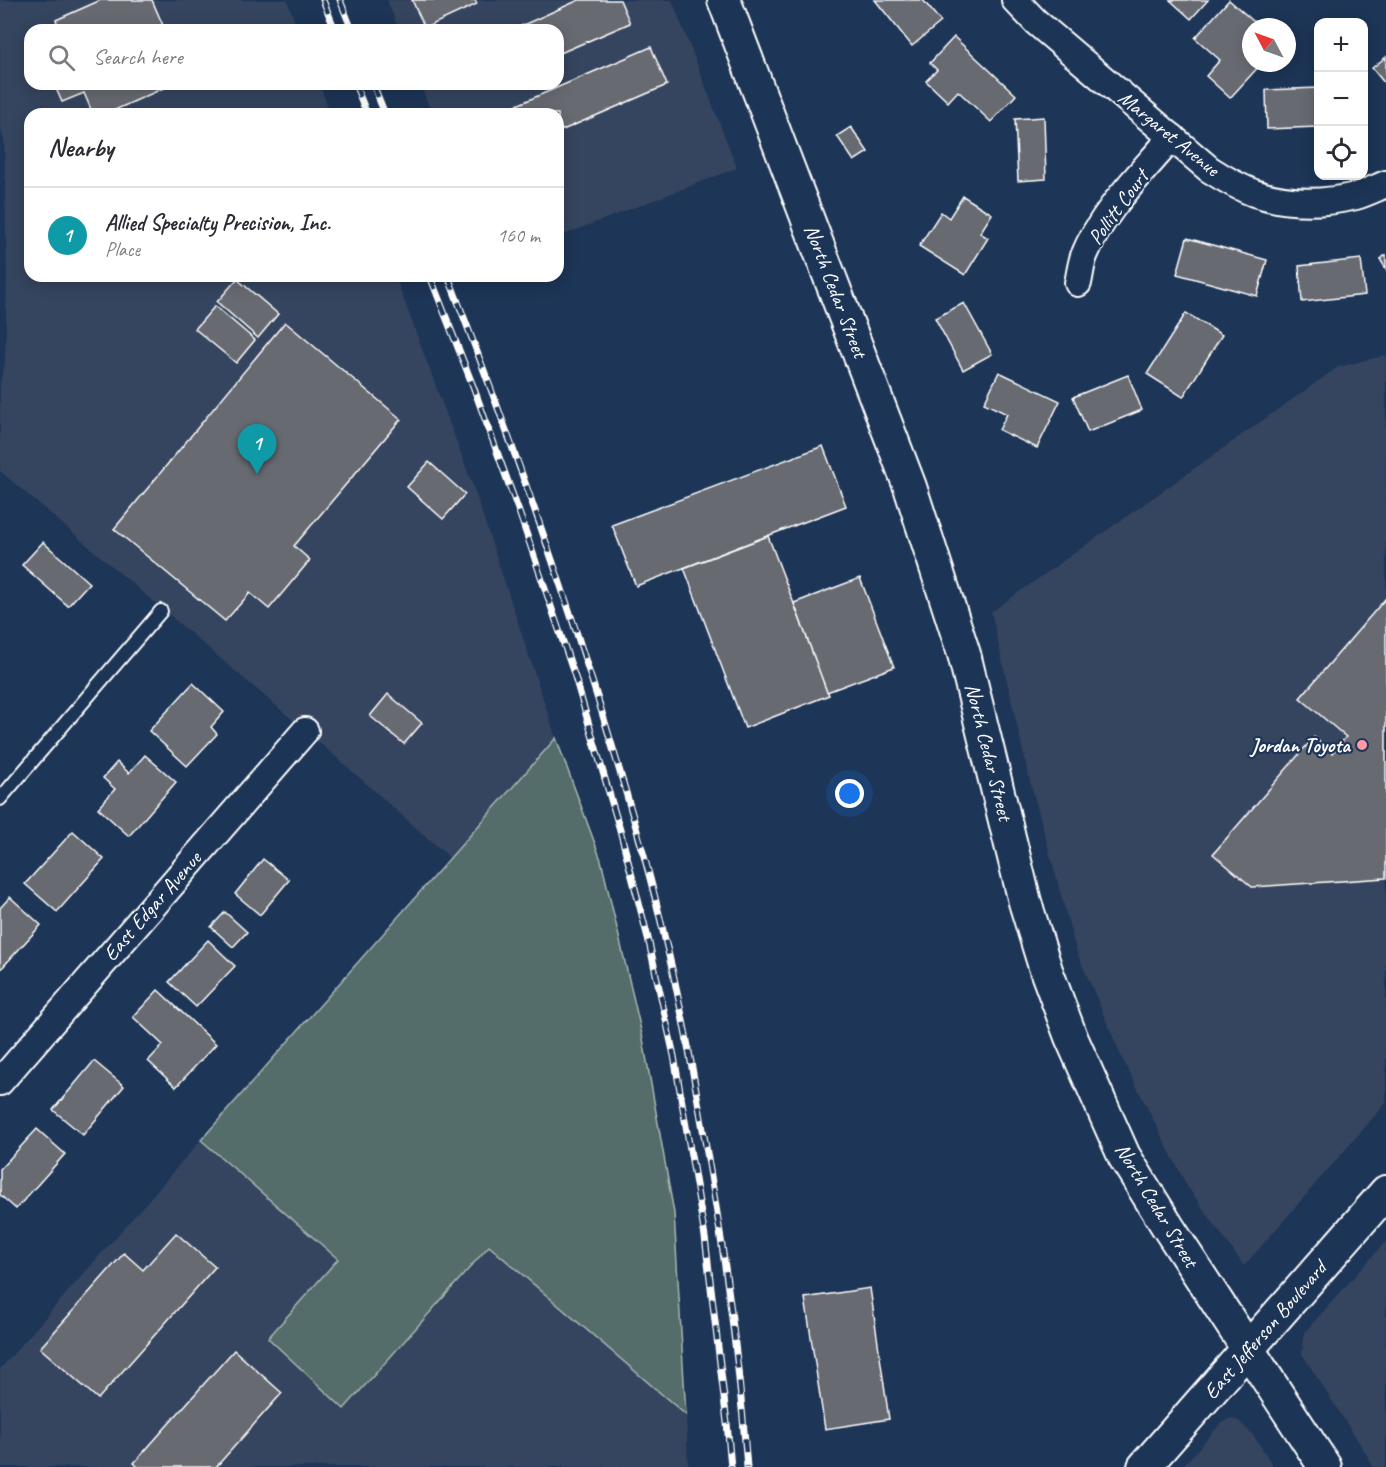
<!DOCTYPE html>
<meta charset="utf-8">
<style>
:root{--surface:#fff;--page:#f2f2f3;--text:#2b2b33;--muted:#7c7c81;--line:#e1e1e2;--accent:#8a5d65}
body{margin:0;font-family:Caveat,sans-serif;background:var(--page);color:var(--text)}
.controls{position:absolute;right:18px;top:18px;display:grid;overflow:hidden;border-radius:12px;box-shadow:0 3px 15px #0003}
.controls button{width:54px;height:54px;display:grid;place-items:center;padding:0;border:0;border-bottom:2px solid var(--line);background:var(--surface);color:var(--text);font:30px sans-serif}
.compass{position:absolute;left:1242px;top:18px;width:54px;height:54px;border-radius:50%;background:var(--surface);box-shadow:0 3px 15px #0003;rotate:311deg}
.you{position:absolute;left:850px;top:794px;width:21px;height:21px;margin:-15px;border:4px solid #fff;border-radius:50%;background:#1a73e8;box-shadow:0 0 0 9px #1a73e833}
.badge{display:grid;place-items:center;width:39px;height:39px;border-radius:50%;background:var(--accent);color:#fff;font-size:20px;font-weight:700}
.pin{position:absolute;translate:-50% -50px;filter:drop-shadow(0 2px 3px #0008)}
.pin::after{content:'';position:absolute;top:32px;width:21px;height:18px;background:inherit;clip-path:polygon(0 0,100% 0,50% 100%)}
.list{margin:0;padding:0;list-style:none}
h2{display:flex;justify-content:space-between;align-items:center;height:78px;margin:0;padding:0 24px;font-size:26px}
h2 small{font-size:20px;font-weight:400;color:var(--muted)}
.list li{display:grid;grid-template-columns:39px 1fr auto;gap:18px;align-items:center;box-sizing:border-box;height:96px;padding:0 24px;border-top:2px solid var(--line)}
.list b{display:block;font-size:22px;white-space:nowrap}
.list p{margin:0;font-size:20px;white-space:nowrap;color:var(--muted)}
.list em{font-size:20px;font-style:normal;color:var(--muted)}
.icon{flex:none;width:33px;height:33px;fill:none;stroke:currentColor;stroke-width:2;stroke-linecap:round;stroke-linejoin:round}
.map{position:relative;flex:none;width:1386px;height:1467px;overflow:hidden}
.search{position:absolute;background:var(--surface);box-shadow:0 3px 15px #0003;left:24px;top:24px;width:540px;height:66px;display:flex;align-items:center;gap:15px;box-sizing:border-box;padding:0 21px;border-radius:18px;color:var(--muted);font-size:22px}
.panel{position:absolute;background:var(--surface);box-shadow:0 3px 15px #0003;left:24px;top:108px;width:540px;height:174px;border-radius:18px}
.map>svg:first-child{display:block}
</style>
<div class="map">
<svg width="1386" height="1467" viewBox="0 0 1386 1467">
<rect width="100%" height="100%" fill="#1d3557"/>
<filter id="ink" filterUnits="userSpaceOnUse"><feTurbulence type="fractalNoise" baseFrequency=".0167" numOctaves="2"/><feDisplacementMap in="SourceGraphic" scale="12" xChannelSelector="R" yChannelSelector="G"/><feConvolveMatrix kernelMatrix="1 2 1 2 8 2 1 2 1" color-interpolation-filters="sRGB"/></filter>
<g filter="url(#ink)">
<g fill="#34455f">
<polygon points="0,0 287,0 298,30 30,30 30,84 319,84 331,114 30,114 30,276 395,276 473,486 556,738 450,858 328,750 0,471 0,383 5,362 7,275 4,140 0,128"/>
<polygon points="387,0 672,0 737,168 558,237 558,114 432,114 420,84 558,84 558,30 399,30"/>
<polygon points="1386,355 1386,1103 1244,1266 1187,1186 1122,1058 1076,950 1029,777 991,612 1338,367"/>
<polygon points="201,1140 416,1327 489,1246 686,1415 688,1467 0,1467 0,1369"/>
<polygon points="1386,1241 1386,1467 1373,1467 1367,1455 1302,1354 1305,1332"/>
<polygon points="1231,1418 1239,1421 1253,1435 1274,1467 1182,1467 1221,1423"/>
</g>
<polygon fill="#556d6a" stroke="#aab6b4" stroke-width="1.5" points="556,738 601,860 643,1039 674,1213 686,1415 489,1246 344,1409 268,1338 338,1259 201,1140"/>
<g fill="#686b72" stroke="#fff" stroke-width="1.5">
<polygon points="101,0 152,0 165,30 60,30 56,20"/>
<polygon points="412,0 475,0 477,4 425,28"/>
<polygon points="579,0 620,0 630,23 558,54 558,30 522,30 521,26"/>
<polygon points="875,0 923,0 941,22 912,46"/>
<polygon points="1170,0 1208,0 1191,19"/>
<polygon points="1229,0 1260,27 1251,27 1251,63 1262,63 1230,98 1206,76 1220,60 1195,38"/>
<polygon points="954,37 1016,95 991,122 958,91 948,102 926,81 937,70 930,63"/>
<polygon points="651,47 667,85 558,132 558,114 496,114"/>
<polygon points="1386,57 1386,85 1372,68"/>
<polygon points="54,84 173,84 106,114 93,114 84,93 62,102"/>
<polygon points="1318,88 1318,127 1267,129 1266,90"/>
<polygon points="1044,117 1046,179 1018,181 1015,119"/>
<polygon points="851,127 868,152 854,161 837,136"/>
<polygon points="963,196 992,214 980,233 988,238 965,275 919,246 941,212 949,218"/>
<polygon points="1187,238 1267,260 1257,296 1177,274"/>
<polygon points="1386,255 1386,269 1380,259"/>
<polygon points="1361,259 1365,295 1302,302 1299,266"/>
<polygon points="237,279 278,314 258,338 217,302"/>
<polygon points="964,303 992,354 963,370 935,318"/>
<polygon points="215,306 255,340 236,363 195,329"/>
<polygon points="1186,313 1222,335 1183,397 1147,374"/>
<polygon points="285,322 401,419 294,546 310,560 269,609 250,593 225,621 114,529"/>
<polygon points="999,372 1060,401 1037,448 999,430 1007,414 984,403"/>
<polygon points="1128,375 1142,410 1088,432 1073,397"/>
<polygon points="823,446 846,506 636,586 612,525"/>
<polygon points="429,462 465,494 443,519 407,487"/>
<polygon points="768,536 829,695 745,728 684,568"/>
<polygon points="43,542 89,583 68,606 22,565"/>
<polygon points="860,578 894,667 827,692 794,603"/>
<polygon points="1386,598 1386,878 1252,887 1213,854 1314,737 1332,753 1346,737 1300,698"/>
<polygon points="193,683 224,712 211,727 217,734 187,766 149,731"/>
<polygon points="388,694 422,723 404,744 370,716"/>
<polygon points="145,755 176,782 129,836 98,808 115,789 103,778 117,762 129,773"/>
<polygon points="73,831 104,859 57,912 25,884"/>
<polygon points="263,859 289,880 260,915 235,894"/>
<polygon points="10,897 41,925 0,970 0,908"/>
<polygon points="225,912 247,932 233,947 211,927"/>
<polygon points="208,940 235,966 196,1007 169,982"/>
<polygon points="158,990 216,1044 176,1087 148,1061 163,1045 133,1017"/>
<polygon points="94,1061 124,1086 83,1135 53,1110"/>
<polygon points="37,1129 65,1154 16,1209 0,1195 0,1169"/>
<polygon points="176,1233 215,1267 98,1399 40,1348 124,1253 143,1270"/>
<polygon points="870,1288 889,1419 825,1429 805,1298"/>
<polygon points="234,1350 282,1393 216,1467 138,1467 134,1463"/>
</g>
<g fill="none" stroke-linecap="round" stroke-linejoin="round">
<g stroke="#fff" stroke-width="16">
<polyline id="service" points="0,799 161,611"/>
</g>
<g stroke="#fff" stroke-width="30">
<g id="minor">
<path d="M1015,0L1036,22L1209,169C1223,178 1238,187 1254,193C1287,204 1323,204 1356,196C1366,193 1376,188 1386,184"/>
<path d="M1078,283C1080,274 1081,264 1084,256C1102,211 1141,174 1172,137"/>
<polyline points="0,1082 305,731"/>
</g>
</g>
<g stroke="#fff" stroke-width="36">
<g id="tertiary">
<polyline points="724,0 910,487 964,654 1025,902 1046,970 1071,1037 1124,1156 1168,1227 1325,1467"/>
<polyline points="1144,1467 1386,1192"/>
</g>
</g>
<use href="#service" stroke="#1d3557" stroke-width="12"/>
<use href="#minor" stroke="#1d3557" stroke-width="26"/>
<use href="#tertiary" stroke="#1d3557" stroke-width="32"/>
<g stroke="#fff" stroke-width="7">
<g id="rail">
<polyline points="323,0 335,30"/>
<polyline points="340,0 352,30"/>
<polyline points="355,84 367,114"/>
<polyline points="373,84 385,114"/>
<polyline points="430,276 473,386 519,512 575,677 620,830 648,938 674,1056 705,1237 727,1423 731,1467"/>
<path d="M448,276C510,436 568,597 617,762C634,819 651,877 664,935C681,1003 693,1072 705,1141C724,1249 739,1358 747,1467"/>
</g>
</g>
<use href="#rail" stroke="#1d3557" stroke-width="4.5" stroke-dasharray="14" stroke-linecap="butt"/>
</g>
</g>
<circle fill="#ff9aa2" stroke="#1d3557" stroke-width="2" cx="1362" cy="745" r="6"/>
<g text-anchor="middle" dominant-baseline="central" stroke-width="4.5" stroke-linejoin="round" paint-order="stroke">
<g font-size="21" fill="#fff" stroke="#1d3557">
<text transform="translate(1169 133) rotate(39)">Margaret Avenue</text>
<text transform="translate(1118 207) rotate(-54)">Pollitt Court</text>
<text transform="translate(836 291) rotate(69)">North Cedar Street</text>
<text transform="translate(989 752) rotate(76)">North Cedar Street</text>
<text transform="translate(152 906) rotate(-49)">East Edgar Avenue</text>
<text transform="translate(1157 1205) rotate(59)">North Cedar Street</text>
<text transform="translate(1265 1330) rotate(-49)">East Jefferson Boulevard</text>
</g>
<g font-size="21" font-weight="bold" fill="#fff" stroke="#1d3557" text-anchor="end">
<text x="1350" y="745">Jordan Toyota</text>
</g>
</g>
</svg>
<div class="controls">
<button>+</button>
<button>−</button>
<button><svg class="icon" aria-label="locate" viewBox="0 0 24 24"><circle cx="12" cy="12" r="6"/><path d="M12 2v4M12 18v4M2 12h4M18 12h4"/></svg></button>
</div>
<svg class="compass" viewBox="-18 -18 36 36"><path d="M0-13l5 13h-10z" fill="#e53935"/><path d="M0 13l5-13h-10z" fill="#7c7c81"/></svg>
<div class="you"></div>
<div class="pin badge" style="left:257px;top:474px;background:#0f9aa8">1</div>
<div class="search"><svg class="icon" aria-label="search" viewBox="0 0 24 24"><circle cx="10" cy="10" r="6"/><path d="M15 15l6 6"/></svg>Search here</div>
<section class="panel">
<h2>Nearby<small></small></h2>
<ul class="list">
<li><span class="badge" style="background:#0f9aa8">1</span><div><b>Allied Specialty Precision, Inc.</b><p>Place</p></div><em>160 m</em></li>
</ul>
</section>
</div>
